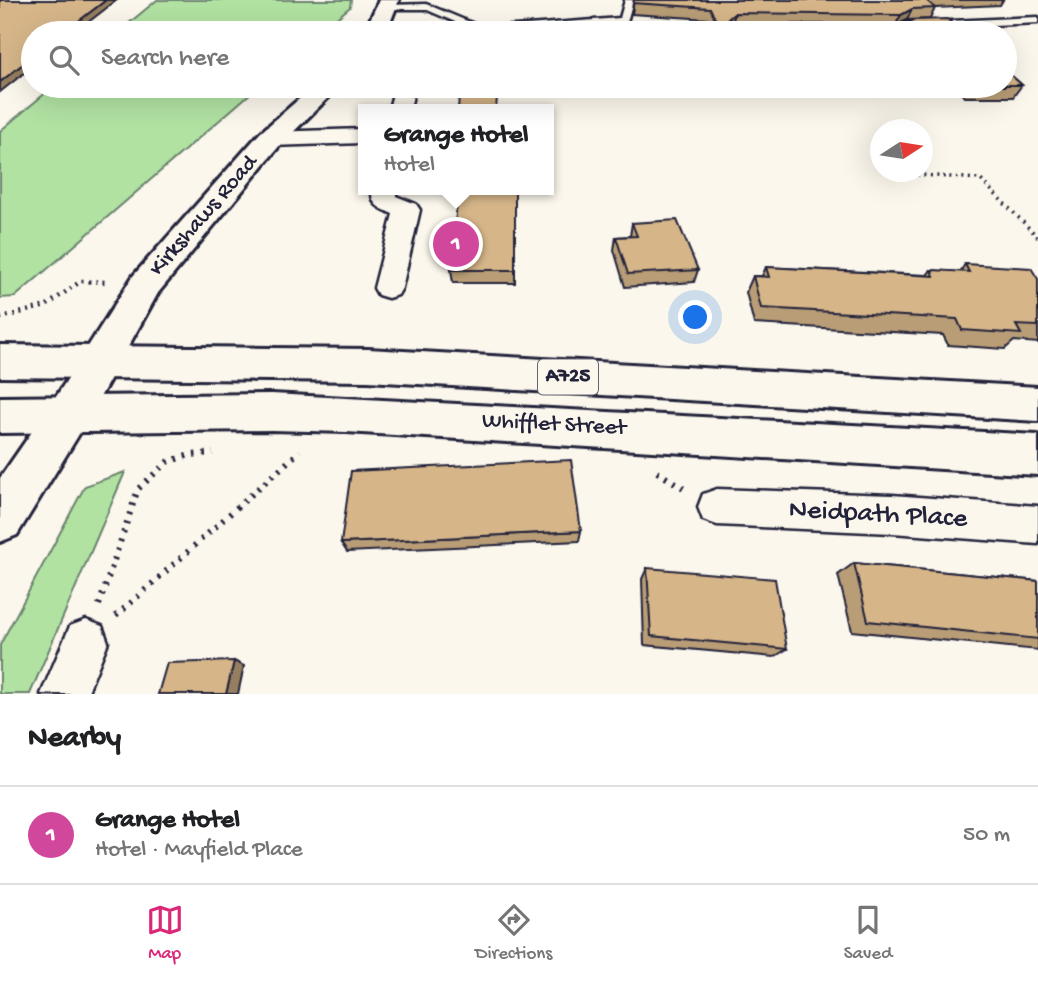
<!DOCTYPE html>
<meta charset="utf-8">
<style>
:root{--surface:#fff;--page:#f2f2f2;--text:#202124;--muted:#757577;--line:#e0e0e0;--accent:#db2777}
body{margin:0;font-family:"Gochi Hand",sans-serif;background:var(--page);color:var(--text)}
.compass{position:absolute;left:870px;top:119px;width:63px;height:63px;border-radius:50%;background:var(--surface);box-shadow:0 7px 28px #0002;rotate:78deg}
.you{position:absolute;left:696px;top:318px;width:24px;height:24px;margin:-18px;border:5px solid #fff;border-radius:50%;background:#1a73e8;box-shadow:0 0 0 10px #1a73e833}
.badge{display:grid;place-items:center;width:46px;height:46px;border-radius:50%;background:var(--accent);color:#fff;font-size:23px;font-weight:700}
.pin{position:absolute;translate:-50% -50%;border:4px solid #fff;box-shadow:0 2px 7px #0006}
.popup{position:absolute;left:358px;top:104px;width:196px;height:91px;box-sizing:border-box;display:grid;place-content:center;border-radius:0px;background:var(--surface);filter:drop-shadow(0 2px 5px #0005);font-size:23px;white-space:nowrap;color:var(--muted)}
.popup b{font-size:26px;color:var(--text)}
.popup::after{content:'';position:absolute;left:50%;top:100%;margin-left:-14px;border:14px solid transparent;border-top-color:var(--surface)}
.list{margin:0;padding:0;list-style:none}
h2{display:flex;justify-content:space-between;align-items:center;height:91px;margin:0;padding:0 28px;font-size:30px}
h2 small{font-size:23px;font-weight:400;color:var(--muted)}
.list li{display:grid;grid-template-columns:46px 1fr auto;gap:21px;align-items:center;box-sizing:border-box;height:98px;padding:0 28px;border-top:2px solid var(--line)}
.list b{display:block;font-size:26px;white-space:nowrap}
.list p{margin:0;font-size:23px;white-space:nowrap;color:var(--muted)}
.list em{font-size:23px;font-style:normal;color:var(--muted)}
.icon{flex:none;width:38px;height:38px;fill:none;stroke:currentColor;stroke-width:2;stroke-linecap:round;stroke-linejoin:round}
.map{position:relative;flex:none;width:1038px;height:694px;overflow:hidden}
.search{position:absolute;background:var(--surface);box-shadow:0 7px 28px #0002;left:21px;right:21px;top:21px;height:77px;display:flex;align-items:center;gap:18px;box-sizing:border-box;padding:0 24px;border-radius:38px;color:var(--muted);font-size:26px}
.sheet{height:189px;background:var(--surface)}
nav{display:flex;justify-content:space-around;align-items:center;box-sizing:border-box;height:98px;border-top:2px solid var(--line);background:var(--surface);font-size:19px;color:var(--muted)}
nav a{display:grid;justify-items:center;gap:4px}
nav .on{color:var(--accent)}
.map>svg:first-child{display:block}
</style>
<div class="map">
<svg width="1038" height="694" viewBox="0 0 1038 694">
<rect width="100%" height="100%" fill="#fbf7ec"/>
<filter id="ink" filterUnits="userSpaceOnUse"><feTurbulence type="fractalNoise" baseFrequency=".0143" numOctaves="2"/><feDisplacementMap in="SourceGraphic" scale="14" xChannelSelector="R" yChannelSelector="G"/><feConvolveMatrix kernelMatrix="1 2 1 2 8 2 1 2 1" color-interpolation-filters="sRGB"/></filter>
<g filter="url(#ink)">
<g fill="#b1e2a2" stroke="#6a826e" stroke-width="2">
<polygon points="157,0 351,0 350,7 319,33 117,33"/>
<polygon points="54,86 259,86 15,297 0,298 0,131"/>
<polygon points="125,472 30,694 0,694 0,645 85,486"/>
</g>
<g fill="none" stroke-linecap="round" stroke-linejoin="round">
<g stroke="#22223b" stroke-width="5">
<g id="service">
<polygon points="625,0 633,0 627,22 501,33 474,30 425,9 388,9 384,7 388,5 426,4 479,26 501,27 620,18"/>
<polygon points="1038,17 1038,23 909,29 902,33 893,33 907,23"/>
</g>
</g>
<g stroke="#22223b" stroke-width="5">
<g id="minor">
<polygon points="395,86 415,86 410,109 389,109"/>
<polygon points="363,129 363,143 270,146 262,144 259,139 262,134 270,132"/>
<path d="M372,190H396V196L416,204L420,210L402,288L398,295L388,298L378,295L374,288L393,214C380,208 371,206 372,190Z"/>
<polygon points="717,489 892,495 1038,506 1038,544 892,533 717,525 703,520 698,507 703,494"/>
<polygon points="86,620 102,626 108,642 87,694 41,694 70,626"/>
</g>
</g>
<g stroke="#22223b" stroke-width="6">
<g id="tertiary">
<polygon points="379,0 399,0 386,33 364,33"/>
<polygon points="314,86 340,86 280,145 158,293 84,426 17,535 0,542 0,478 54,400 133,276 260,133"/>
</g>
</g>
<g stroke="#22223b" stroke-width="6">
<g id="primary">
<polygon points="0,345 368,349 1038,387 1038,421 368,381 0,377"/>
<polygon points="272,394 1038,435 1038,475 346,432 272,430 0,433 0,397"/>
</g>
</g>
<polyline stroke="#22223b" stroke-width="3.5" stroke-dasharray="2 4.5" stroke-linecap="butt" points="891,173 980,179 1038,237"/>
<polyline stroke="#22223b" stroke-width="4.5" stroke-dasharray="2 5" stroke-linecap="butt" points="0,318 46,306 81,281 106,282"/>
<g stroke="#22223b" stroke-width="6" stroke-dasharray="2.5 7" stroke-linecap="butt">
<polyline points="657,472 685,489"/>
<polyline points="99,605 138,489 167,462 190,455 213,453"/>
<polyline points="116,616 300,451"/>
</g>
<use href="#service" fill="#fbf7ec" fill-rule="evenodd"/>
<use href="#minor" fill="#fbf7ec" fill-rule="evenodd"/>
<use href="#tertiary" fill="#fbf7ec" fill-rule="evenodd"/>
<use href="#primary" fill="#fbf7ec" fill-rule="evenodd"/>
</g>
<g fill="#b89d76" stroke="#22223b" stroke-width="2">
<polygon points="634,0 1003,0 1000,5 935,8 930,19 907,20 900,24 964,33 714,33 708,19 632,14"/>
<polygon points="1005,70 1022,85 1013,97 965,97 955,88 738,88 737,86 1005,86"/>
<polygon points="515,190 515,283 453,283 451,270"/>
<polygon points="632,223 698,270 694,282 625,287 614,250 616,237 630,236"/>
<polygon points="965,264 1038,279 1038,343 1014,341 1005,349 948,345 943,335 754,324 746,292 753,276 762,276 766,267 927,275 931,270 960,272"/>
<polygon points="581,531 579,541 347,552 341,543"/>
<polygon points="854,563 1038,581 1038,650 852,631 838,575"/>
<polygon points="647,568 787,649 774,657 644,645 642,579"/>
</g>
<g fill="#967f60" stroke="#22223b" stroke-width="2">
<polygon points="106,0 117,0 74,33 63,33"/>
<polygon points="912,9 907,20 895,26 901,15"/>
<polygon points="735,13 732,24 728,19"/>
<polygon points="33,56 33,66 0,92 0,82"/>
<polygon points="234,661 244,666 238,694 226,694"/>
</g>
<g fill="#d6b689" stroke="#22223b" stroke-width="2">
<polygon points="0,0 106,0 63,33 33,33 33,56 0,82"/>
<polygon points="634,0 926,0 935,8 912,9 901,15 735,13 728,19 735,24 908,24 915,20 947,19 964,33 722,33 710,8 633,3"/>
<polygon points="1005,70 1022,85 1005,85"/>
<polygon points="460,86 498,86 496,109 458,109"/>
<polygon points="458,190 515,190 515,270 451,270"/>
<polygon points="677,220 698,270 628,274 616,237 637,236 632,223"/>
<polygon points="965,264 1031,268 1038,279 1038,326 1016,325 1021,334 962,330 957,319 761,308 753,276 769,277 766,267 934,276 931,270 969,272"/>
<polygon points="571,460 581,531 341,543 351,471"/>
<polygon points="854,563 1038,581 1038,639 868,621"/>
<polygon points="647,568 775,579 787,649 651,636"/>
<polygon points="234,661 226,694 158,694 167,663"/>
</g>
</g>
<g text-anchor="middle" dominant-baseline="central" stroke-width="6" stroke-linejoin="round" paint-order="stroke">
<rect fill="#fbf7ec" stroke="#636270" stroke-width="2" x="538" y="359.5" width="60" height="35" rx="5"/>
<g font-size="21" font-weight="bold" fill="#22223b">
<text x="568" y="377">A725</text>
</g>
<g font-size="23" fill="#22223b" stroke="#fbf7ec">
<text transform="translate(204 216) rotate(-49)">Kirkshaws Road</text>
<text transform="translate(554 425) rotate(3)">Whifflet Street</text>
</g>
<g font-size="28" fill="#22223b" stroke="#fbf7ec">
<text transform="translate(878 515) rotate(3)">Neidpath Place</text>
</g>
</g>
</svg>
<svg class="compass" viewBox="-18 -18 36 36"><path d="M0-13l5 13h-10z" fill="#e53935"/><path d="M0 13l5-13h-10z" fill="#757577"/></svg>
<div class="you"></div>
<div class="pin badge" style="left:456px;top:244px;background:#d1479c">1</div>
<div class="popup"><b>Grange Hotel</b>Hotel</div>
<div class="search"><svg class="icon" aria-label="search" viewBox="0 0 24 24"><circle cx="10" cy="10" r="6"/><path d="M15 15l6 6"/></svg>Search here</div>
</div>
<section class="sheet">
<h2>Nearby<small></small></h2>
<ul class="list">
<li><span class="badge" style="background:#d1479c">1</span><div><b>Grange Hotel</b><p>Hotel · Mayfield Place</p></div><em>50 m</em></li>
</ul>
</section>
<nav>
<a class="on"><svg class="icon" aria-label="map" viewBox="0 0 24 24"><path d="M3 6l6-2 6 2 6-2v14l-6 2-6-2-6 2zM9 4v14M15 6v14"/></svg>Map</a>
<a><svg class="icon" aria-label="directions" viewBox="0 0 24 24"><path d="M12 3l9 9-9 9-9-9zM9 14v-3h6M13 9l2 2-2 2"/></svg>Directions</a>
<a><svg class="icon" aria-label="saved" viewBox="0 0 24 24"><path d="M7 4h10v16l-5-4-5 4z"/></svg>Saved</a>
</nav>
